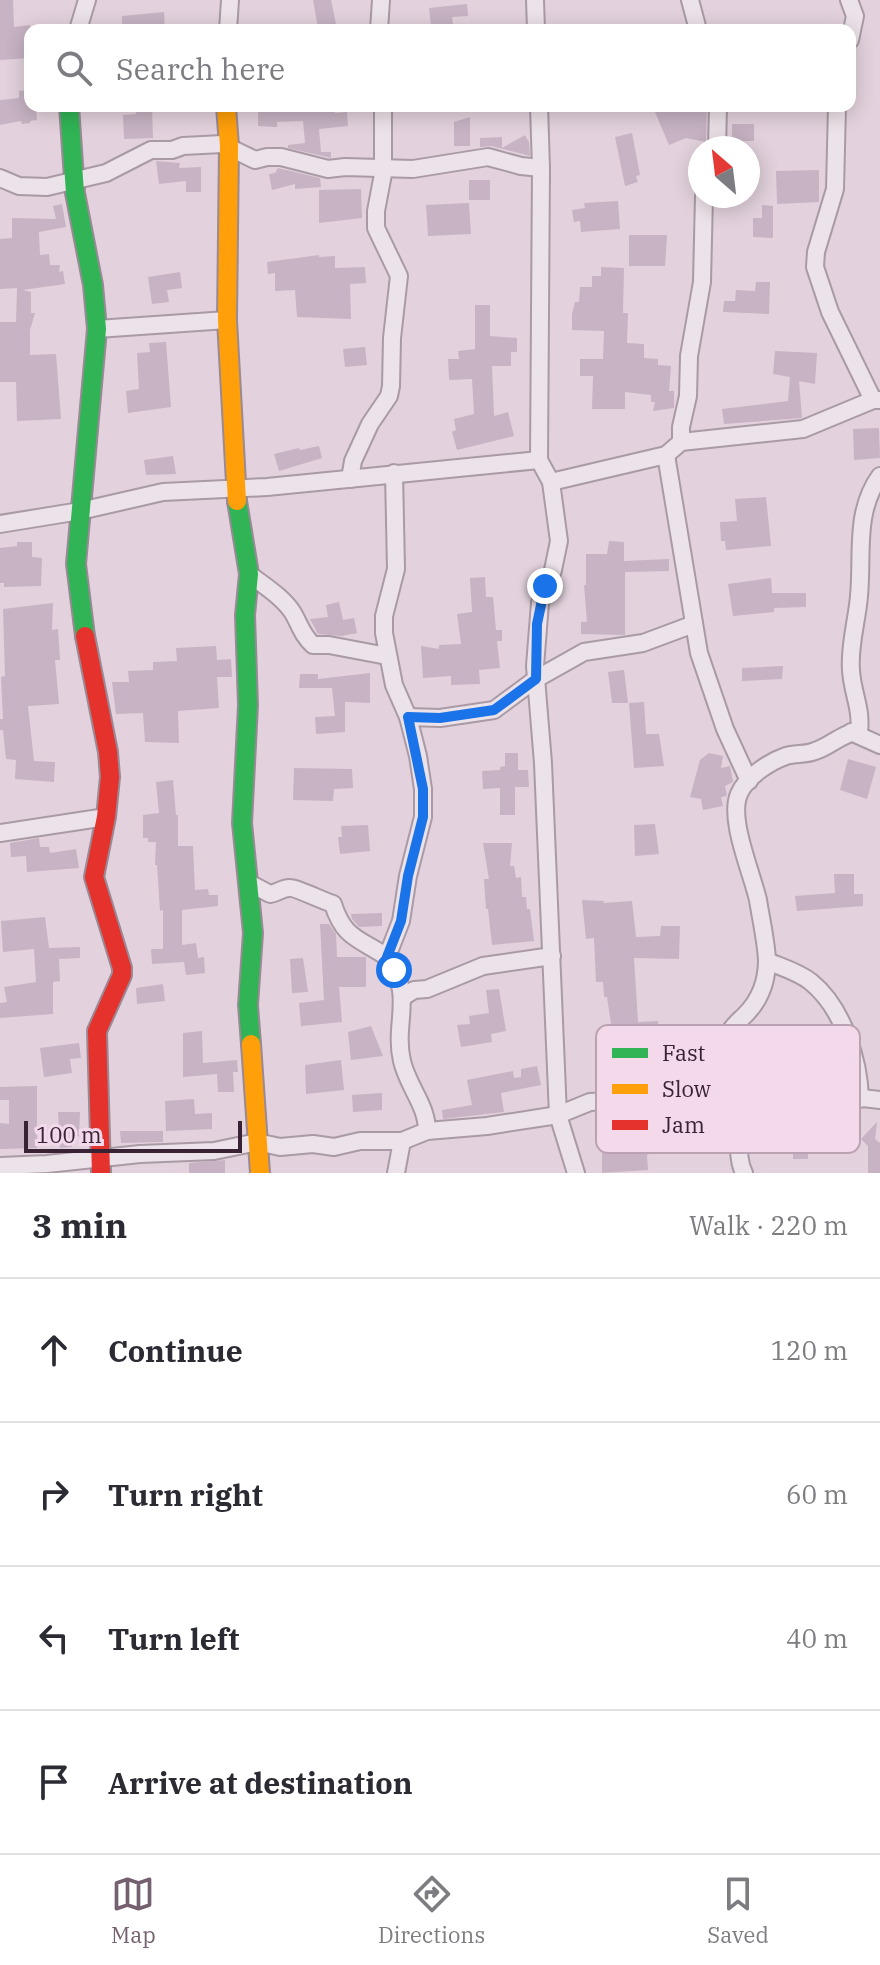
<!DOCTYPE html>
<meta charset="utf-8">
<style>
:root{--surface:#fff;--page:#f7f7f7;--text:#2b2b33;--muted:#7c7c81;--line:#e1e1e2;--accent:#74606f}
body{margin:0;font-family:"IBM Plex Serif",serif;background:var(--page);color:var(--text)}
.compass{position:absolute;left:688px;top:136px;width:72px;height:72px;border-radius:50%;background:var(--surface);box-shadow:0 4px 20px #0003;rotate:332deg}
.scale{position:absolute;left:24px;bottom:20px;width:218px;box-sizing:border-box;padding-left:8px;border:4px solid #382234;border-top:0;font-size:22px;line-height:28px;white-space:nowrap;color:#382234;-webkit-text-stroke:6px #f3d9e9;paint-order:stroke}
.stop{position:absolute;width:24px;height:24px;margin:-18px;border:6px solid #1a73e8;border-radius:50%;background:#fff}
.stop.end{background:#1a73e8;border-color:#fff;box-shadow:0 2px 8px #0008}
.list{margin:0;padding:0;list-style:none}
h2{display:flex;justify-content:space-between;align-items:center;height:104px;margin:0;padding:0 32px;font-size:34px}
h2 small{font-size:26px;font-weight:400;color:var(--muted)}
.list li{display:grid;grid-template-columns:52px 1fr auto;gap:24px;align-items:center;box-sizing:border-box;height:144px;padding:0 32px;border-top:2px solid var(--line)}
.list b{display:block;font-size:30px;white-space:nowrap}
.list em{font-size:26px;font-style:normal;color:var(--muted)}
.icon{flex:none;width:44px;height:44px;fill:none;stroke:currentColor;stroke-width:2;stroke-linecap:round;stroke-linejoin:round}
.map{position:relative;flex:none;width:880px;height:1173px;overflow:hidden}
.search{position:absolute;background:var(--surface);box-shadow:0 4px 20px #0003;left:24px;right:24px;top:24px;height:88px;display:flex;align-items:center;gap:20px;box-sizing:border-box;padding:0 28px;border-radius:16px;color:var(--muted);font-size:30px}
.sheet{height:680px;background:var(--surface)}
nav{display:flex;justify-content:space-around;align-items:center;box-sizing:border-box;height:112px;border-top:2px solid var(--line);background:var(--surface);font-size:22px;color:var(--muted)}
nav a{display:grid;justify-items:center;gap:4px}
nav .on{color:var(--accent)}
.map>svg:first-child{display:block}
</style>
<div class="map">
<svg width="880" height="1173" viewBox="0 0 880 1173">
<rect width="100%" height="100%" fill="#e3d2dd"/>
<g fill="#c7b3c3">
<polygon points="0,0 13,0 14,27 30,25 30,58 0,60"/>
<polygon points="313,0 331,0 336,24 318,28"/>
<polygon points="467,4 468,16 452,17 453,24 431,26 429,8"/>
<polygon points="164,12 165,30 122,30 122,16"/>
<polygon points="30,90 30,106 36,106 37,120 30,121 30,123 22,124 21,121 0,125 0,100 19,98 19,91"/>
<polygon points="136,106 152,106 153,138 124,139 123,115 136,114"/>
<polygon points="302,106 335,106 335,113 347,112 348,126 319,129 321,152 331,152 331,158 288,148 288,145 305,143 303,121 277,122 277,127 258,126 258,111 302,110"/>
<polygon points="669,106 707,106 706,142 686,138 669,145 655,112"/>
<polygon points="470,117 470,146 454,146 454,122"/>
<rect x="732" y="124" width="22" height="17"/>
<polygon points="632,133 640,175 636,176 638,182 625,186 615,137"/>
<polygon points="525,135 529,142 530,156 491,146 480,147 480,138 502,137 502,148"/>
<polygon points="156,161 180,163 179,168 201,167 201,192 186,192 186,181 159,184"/>
<polygon points="278,168 320,178 321,187 295,189 295,184 272,190 269,174 275,173"/>
<polygon points="819,170 819,202 777,204 776,171"/>
<rect x="469" y="180" width="21" height="20"/>
<polygon points="361,189 362,218 319,223 319,190"/>
<polygon points="618,201 620,229 581,232 580,221 574,222 572,210 585,208 584,203"/>
<polygon points="469,203 471,234 428,236 426,205"/>
<polygon points="62,204 66,227 39,232 40,255 49,254 50,265 60,265 59,272 63,271 65,284 23,290 31,292 31,313 35,313 30,330 30,355 56,354 61,419 17,421 16,382 0,382 0,322 16,322 17,288 0,289 0,239 12,238 12,218 56,219 53,206"/>
<polygon points="762,205 773,206 773,238 753,237 753,218 762,218"/>
<polygon points="629,235 667,235 665,266 629,266"/>
<polygon points="319,255 319,257 335,256 335,268 365,267 366,283 350,284 351,319 297,317 295,290 275,291 275,273 268,274 267,262"/>
<polygon points="601,267 624,268 623,313 628,313 627,343 644,344 644,358 658,359 658,365 671,366 669,391 674,391 674,408 653,411 655,402 651,402 651,395 625,392 625,409 592,409 593,376 580,376 580,359 603,359 604,331 572,330 572,314 575,302 579,302 580,287 592,287 592,276 601,276"/>
<polygon points="180,272 182,288 167,290 169,302 152,304 148,277"/>
<polygon points="756,282 770,282 769,314 723,312 724,301 735,301 736,290 755,291"/>
<polygon points="475,305 490,305 490,336 517,338 517,352 511,352 511,366 492,366 494,416 508,412 514,436 457,450 452,432 456,430 454,419 474,414 472,379 449,380 448,359 459,359 458,351 475,349"/>
<polygon points="166,342 171,407 128,413 126,391 139,389 137,353 150,352 149,343"/>
<polygon points="365,347 367,365 345,367 343,349"/>
<polygon points="775,351 817,353 815,384 799,381 802,418 724,424 722,409 788,401 790,377 773,374"/>
<polygon points="879,428 880,458 854,460 853,429"/>
<polygon points="319,446 322,458 279,471 274,454 299,448 300,450"/>
<polygon points="173,456 176,474 146,475 144,460"/>
<polygon points="766,497 771,546 726,550 725,541 721,541 720,522 737,521 735,499"/>
<polygon points="609,541 624,542 624,561 669,559 669,571 625,572 625,635 581,634 581,622 587,622 584,585 586,585 586,554 607,554"/>
<polygon points="17,542 32,542 32,557 42,558 41,586 4,587 4,583 0,583 0,548 17,546"/>
<polygon points="485,577 486,597 493,597 496,630 502,630 502,641 497,641 500,668 479,670 480,684 451,685 451,676 423,678 421,646 439,649 439,645 461,644 457,614 472,612 470,578"/>
<polygon points="771,578 772,593 806,593 806,607 774,608 774,612 733,616 728,584"/>
<polygon points="339,602 343,620 354,618 357,633 342,636 318,634 310,619 328,617 326,605"/>
<polygon points="53,603 52,630 58,629 60,660 55,660 59,704 28,706 34,761 55,762 54,782 15,779 16,760 6,759 3,730 0,730 0,719 3,719 1,677 5,676 3,609"/>
<polygon points="216,646 217,660 231,659 232,677 217,677 219,708 178,711 179,743 145,742 143,713 116,714 112,682 129,682 128,671 153,670 153,662 177,661 176,648"/>
<polygon points="783,666 782,679 742,681 742,668"/>
<polygon points="624,670 628,703 612,703 608,672"/>
<polygon points="370,673 370,703 345,702 345,732 316,734 315,717 335,716 332,688 299,688 300,674 318,674 318,679"/>
<polygon points="644,702 646,734 659,734 664,766 634,768 629,703"/>
<polygon points="505,753 518,753 518,770 528,770 529,787 515,787 515,815 500,815 500,788 483,789 482,771 500,770 500,767 505,766"/>
<polygon points="709,753 723,756 721,768 730,766 733,782 725,786 727,796 721,797 723,806 703,810 701,799 690,797 700,760"/>
<polygon points="848,759 876,767 867,799 840,790"/>
<polygon points="294,768 352,769 353,788 334,789 333,801 293,800"/>
<polygon points="173,780 176,815 178,815 178,846 193,846 195,890 208,889 209,895 218,895 218,906 182,910 182,945 196,943 198,958 204,957 205,973 186,975 184,962 152,964 151,949 163,949 163,910 160,911 157,865 155,865 156,842 148,842 148,838 143,838 143,815 159,813 156,782"/>
<polygon points="655,824 659,854 635,856 634,825"/>
<polygon points="368,825 370,851 340,854 338,837 342,837 341,826"/>
<polygon points="39,838 40,847 49,847 50,853 76,849 79,868 27,872 26,856 11,857 10,843"/>
<polygon points="483,843 512,843 510,866 514,866 516,878 521,877 522,897 526,897 527,909 530,909 534,941 492,945 488,909 486,909 484,879 489,879"/>
<polygon points="834,874 854,874 854,894 863,894 863,906 797,911 795,896 835,893"/>
<polygon points="582,900 604,901 603,903 632,901 636,937 660,936 661,926 680,926 679,959 634,958 638,1022 658,1021 658,1040 693,1039 692,1028 709,1026 712,1052 624,1055 624,1069 608,1069 608,1057 611,1056 611,1024 607,997 604,997 603,982 596,982 594,938 586,939"/>
<polygon points="382,913 382,926 359,927 352,919 351,914"/>
<polygon points="45,917 49,948 80,947 80,958 59,959 60,981 53,982 53,1014 0,1018 0,1003 7,1002 4,987 36,982 34,949 3,952 1,921"/>
<polygon points="320,924 329,924 336,934 337,957 366,957 366,987 339,987 342,1022 301,1026 299,1003 324,1000"/>
<polygon points="303,958 308,992 292,993 290,959"/>
<polygon points="163,984 165,1001 137,1004 136,988"/>
<polygon points="499,989 506,1031 491,1034 492,1042 461,1047 457,1025 470,1024 469,1016 489,1013 486,990"/>
<polygon points="371,1026 383,1056 351,1060 348,1032"/>
<polygon points="202,1031 203,1063 237,1060 238,1072 233,1072 234,1092 218,1092 217,1074 183,1077 183,1033"/>
<polygon points="79,1043 81,1058 70,1059 72,1073 44,1077 40,1048"/>
<polygon points="341,1060 344,1090 306,1094 305,1065"/>
<polygon points="537,1066 541,1085 501,1093 504,1112 443,1119 442,1110 472,1105 467,1080 513,1071 514,1078 521,1077 521,1069"/>
<polygon points="37,1086 37,1148 0,1149 0,1123 9,1124 9,1100 0,1100 0,1087"/>
<polygon points="382,1093 382,1110 353,1112 352,1095"/>
<polygon points="194,1099 195,1114 212,1113 212,1129 166,1131 165,1101"/>
<polygon points="681,1107 694,1138 647,1155 648,1170 602,1173 602,1145 609,1145 610,1124 641,1122"/>
<polygon points="58,1112 80,1112 79,1136 72,1137 72,1147 60,1148"/>
<polygon points="877,1122 875,1139 880,1143 880,1173 868,1173 868,1146 861,1139"/>
<polygon points="793,1127 807,1127 808,1159 793,1159"/>
<polygon points="120,1131 163,1131 163,1142 121,1143"/>
<polygon points="225,1160 225,1173 189,1173 189,1163"/>
</g>
<g fill="none" stroke-linecap="round" stroke-linejoin="round">
<g stroke="#a99aa5" stroke-width="20">
<g id="street">
<polyline points="535,0 536,30"/>
<polyline points="690,0 698,30"/>
<polyline points="849,0 855,16 850,40"/>
<polyline points="78,30 87,0"/>
<polyline points="228,30 230,0"/>
<polyline points="379,30 381,0"/>
<polyline points="539,106 541,168 539,460"/>
<polyline points="837,106 835,189 816,252 815,267 830,312 873,400"/>
<polyline points="717,148 718,106"/>
<polyline points="0,178 19,186 47,187 106,173 151,150 172,150 183,146 222,144 255,160 267,157 281,157 328,169 345,167 413,169 488,157 521,166 541,168"/>
<polyline points="97,329 227,320"/>
<polyline points="681,442 681,427 688,396 689,356 702,282 704,196"/>
<polyline points="666,455 699,653 725,729 749,781"/>
<path d="M394,473L396,569L384,616V633L394,685L408,717L418,756L423,789V817L408,876L401,921L387,957C415,997 393,1022 402,1061C408,1087 427,1105 427,1131"/>
<polyline points="350,479 353,461 370,424 389,396 391,386 392,338 399,276 376,228 376,211 383,174 383,106"/>
<polyline points="551,482 559,541 553,570 540,603 535,666 543,763 558,1115 576,1173"/>
<polyline points="0,524 80,511 163,492 267,487 539,460 551,482 666,455 681,442 803,429 873,400 880,400"/>
<path d="M249,574C263,585 283,597 293,613C300,625 302,635 313,645H329L387,656"/>
<polyline points="408,717 440,718 494,710 536,679 584,652 643,643 694,624"/>
<polyline points="851,732 880,745"/>
<polyline points="0,833 106,817"/>
<path d="M249,883L270,894C278,893 282,888 289,888C295,887 323,901 333,904C344,939 359,938 387,957"/>
<path d="M767,961C781,967 799,972 811,982C843,1008 859,1060 860,1099"/>
<polyline points="403,997 414,990 427,989 483,966 552,956"/>
<polyline points="0,1166 47,1164 140,1154 214,1151 257,1142 280,1147 313,1144 334,1147 360,1141 402,1141 427,1131 487,1126 558,1115 590,1102 626,1100 667,1079 708,1063 748,1094 773,1105 797,1106 814,1101 837,1102 854,1097 880,1100"/>
<polyline points="396,1173 402,1141"/>
<path d="M744,1173C735,1155 742,1138 739,1120C735,1092 714,1066 726,1038C730,1028 738,1022 745,1015C760,1000 767,981 767,960C766,941 761,919 758,900C752,873 728,819 739,794C746,777 769,762 786,756C795,753 806,755 815,751C831,746 842,733 859,731C862,709 852,692 851,670C849,645 857,621 859,596C863,555 854,512 880,476"/>
</g>
</g>
<g stroke="#998a95" stroke-width="22">
<g id="fast">
<polyline points="69,106 75,193 93,285 97,329 76,564 85,636"/>
<polyline points="237,501 249,574 245,615 248,705 242,823 253,933 248,1005 251,1044"/>
</g>
</g>
<g stroke="#998a95" stroke-width="22">
<g id="slow">
<polyline points="226,106 229,146 227,320 237,501"/>
<polyline points="251,1044 260,1173"/>
</g>
</g>
<g stroke="#998a95" stroke-width="22">
<polyline id="jam" points="85,636 108,752 110,777 106,817 94,877 122,968 122,975 97,1031 101,1173"/>
</g>
<use href="#street" stroke="#ece2e9" stroke-width="16"/>
<use href="#fast" stroke="#30b455" stroke-width="18"/>
<use href="#slow" stroke="#ff9f0a" stroke-width="18"/>
<use href="#jam" stroke="#e5322d" stroke-width="18"/>
</g>
<g fill="none" stroke-linecap="round" stroke-linejoin="round">
<polyline stroke="#1a73e8" stroke-width="10" points="394,970 387,957 401,921 408,876 423,817 423,789 408,717 440,718 494,710 536,679 537,624 545,586"/>
</g>
<rect x="596" y="1025" width="264" height="128" rx="12" fill="#f3d9e9" stroke="#bba2b3" stroke-width="2"/>
<rect x="612" y="1048" width="36" height="10" fill="#30b455"/>
<rect x="612" y="1084" width="36" height="10" fill="#ff9f0a"/>
<rect x="612" y="1120" width="36" height="10" fill="#e5322d"/>
<g font-size="22" fill="#382234">
<text x="662" y="1061">Fast</text>
<text x="662" y="1097">Slow</text>
<text x="662" y="1133">Jam</text>
</g>
</svg>
<svg class="compass" viewBox="-18 -18 36 36"><path d="M0-13l5 13h-10z" fill="#e53935"/><path d="M0 13l5-13h-10z" fill="#7c7c81"/></svg>
<div class="scale">100 m</div>
<div class="stop" style="left:394px;top:970px"></div>
<div class="stop end" style="left:545px;top:586px"></div>
<div class="search"><svg class="icon" aria-label="search" viewBox="0 0 24 24"><circle cx="10" cy="10" r="6"/><path d="M15 15l6 6"/></svg>Search here</div>
</div>
<section class="sheet">
<h2>3 min<small>Walk · 220 m</small></h2>
<ul class="list">
<li><svg class="icon" aria-label="ahead" viewBox="0 0 24 24"><path d="M12 20V5M6 11l6-6 6 6"/></svg><div><b>Continue</b></div><em>120 m</em></li>
<li><svg class="icon" aria-label="right" viewBox="0 0 24 24"><path d="M7 20v-9h11M14 6l5 5-5 5"/></svg><div><b>Turn right</b></div><em>60 m</em></li>
<li><svg class="icon" aria-label="left" viewBox="0 0 24 24"><path d="M17 20v-9H6M10 6l-5 5 5 5"/></svg><div><b>Turn left</b></div><em>40 m</em></li>
<li><svg class="icon" aria-label="arrive" viewBox="0 0 24 24"><path d="M6 21V4h12l-3 4 3 4H6"/></svg><div><b>Arrive at destination</b></div></li>
</ul>
</section>
<nav>
<a class="on"><svg class="icon" aria-label="map" viewBox="0 0 24 24"><path d="M3 6l6-2 6 2 6-2v14l-6 2-6-2-6 2zM9 4v14M15 6v14"/></svg>Map</a>
<a><svg class="icon" aria-label="directions" viewBox="0 0 24 24"><path d="M12 3l9 9-9 9-9-9zM9 14v-3h6M13 9l2 2-2 2"/></svg>Directions</a>
<a><svg class="icon" aria-label="saved" viewBox="0 0 24 24"><path d="M7 4h10v16l-5-4-5 4z"/></svg>Saved</a>
</nav>
